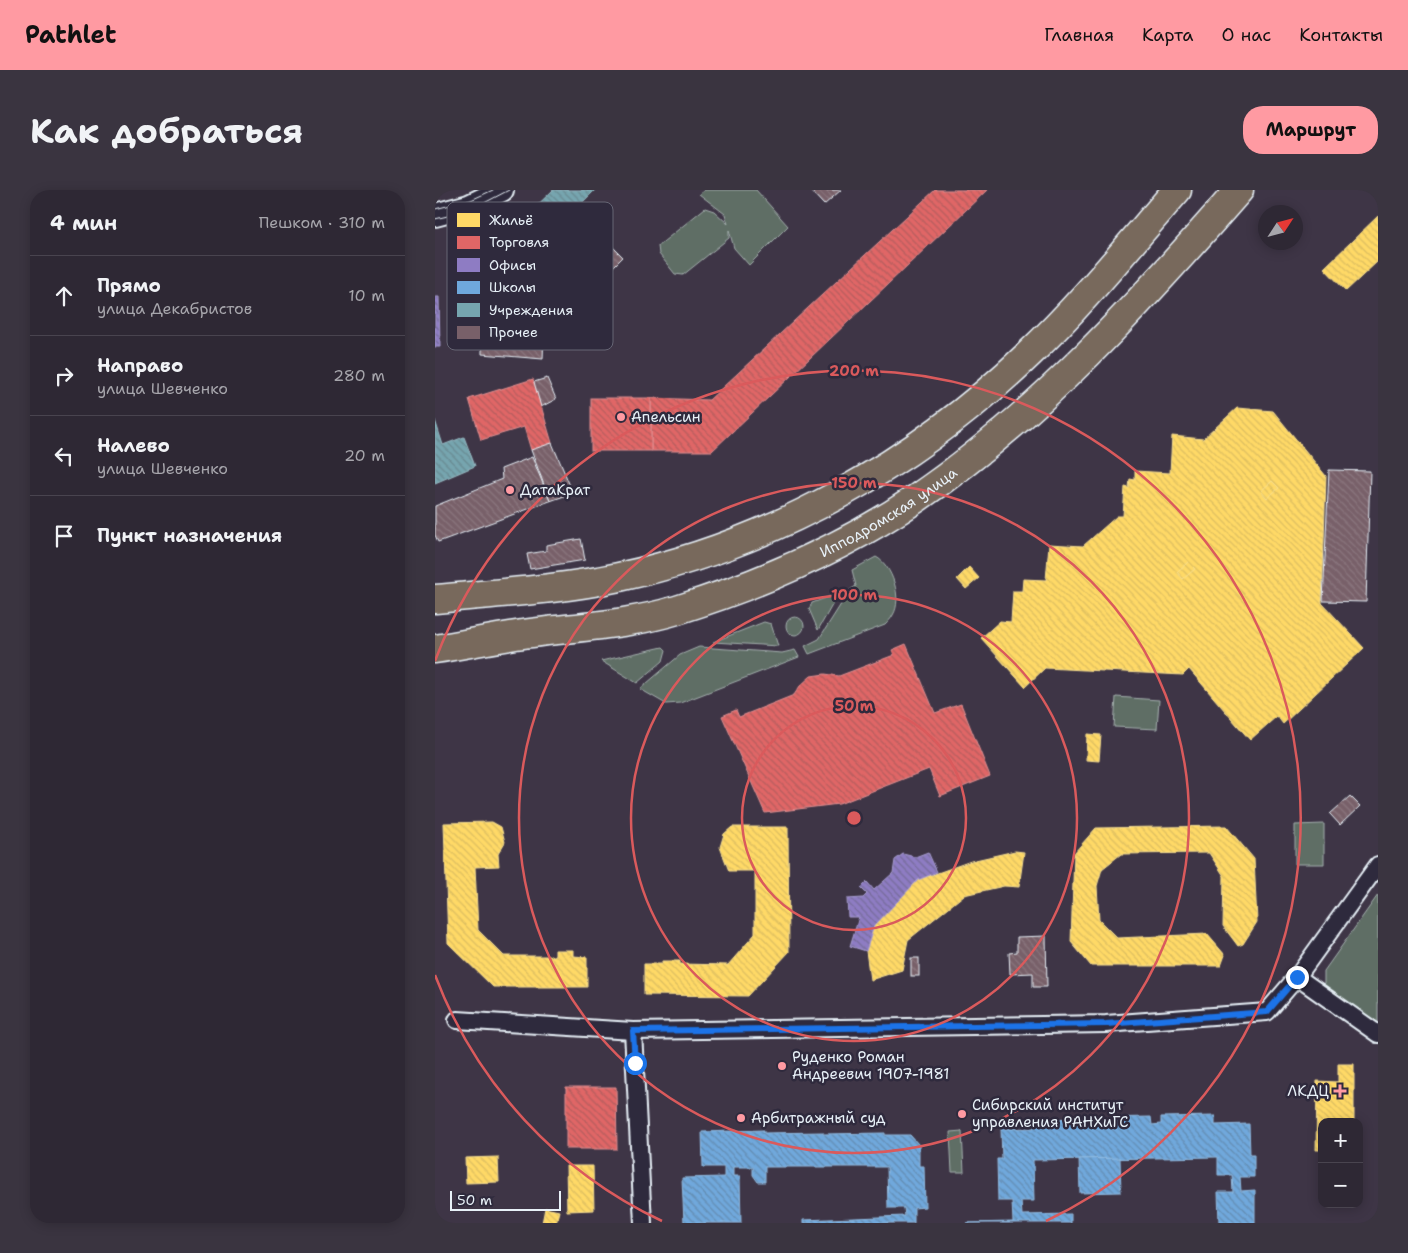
<!DOCTYPE html>
<html lang="ru">
<meta charset="utf-8">
<style>
:root{--surface:#2e2834;--page:#3a3440;--text:#f1f3f6;--muted:#a7a6ac;--line:#49444f;--accent:#ff9aa2}
body{margin:0;font-family:"Shantell Sans",sans-serif;background:var(--page);color:var(--text)}
.controls{position:absolute;right:15px;bottom:15px;display:grid;overflow:hidden;border-radius:10px;box-shadow:0 2px 12px #0003}
.controls button{width:45px;height:45px;display:grid;place-items:center;padding:0;border:0;border-bottom:1px solid var(--line);background:var(--surface);color:var(--text);font:25px sans-serif}
.compass{position:absolute;left:823px;top:15px;width:45px;height:45px;border-radius:50%;background:var(--surface);box-shadow:0 2px 12px #0003;rotate:54deg}
.scale{position:absolute;left:15px;bottom:12px;width:111px;box-sizing:border-box;padding-left:5px;border:2px solid #e8f1f8;border-top:0;font-size:14px;line-height:18px;white-space:nowrap;color:#e8f1f8;-webkit-text-stroke:4px #2f2a3d;paint-order:stroke}
.stop{position:absolute;width:15px;height:15px;margin:-11px;border:4px solid #1a73e8;border-radius:50%;background:#fff}
.stop.end{background:#1a73e8;border-color:#fff;box-shadow:0 1px 5px #0008}
.list{margin:0;padding:0;list-style:none}
h2{display:flex;justify-content:space-between;align-items:center;height:65px;margin:0;padding:0 20px;font-size:21px}
h2 small{font-size:16px;font-weight:400;color:var(--muted)}
.list li{display:grid;grid-template-columns:32px 1fr auto;gap:15px;align-items:center;box-sizing:border-box;height:80px;padding:0 20px;border-top:1px solid var(--line)}
.list b{display:block;font-size:19px;white-space:nowrap}
.list p{margin:0;font-size:16px;white-space:nowrap;color:var(--muted)}
.list em{font-size:16px;font-style:normal;color:var(--muted)}
.icon{flex:none;width:28px;height:28px;fill:none;stroke:currentColor;stroke-width:2;stroke-linecap:round;stroke-linejoin:round}
.map{position:relative;flex:none;width:943px;height:1033px;overflow:hidden;border-radius:20px}
header{display:flex;align-items:center;gap:30px;box-sizing:border-box;height:70px;padding:0 25px;background:var(--accent);color:#111}
header strong{font-size:24px}
nav{display:flex;gap:28px;margin-inline-start:auto;font-size:18px}
.intro{display:flex;align-items:center;justify-content:space-between;box-sizing:border-box;height:120px;padding:0 30px}
h1{margin:0;font-size:35px}
.button{padding:12px 22px;border-radius:20px;background:var(--accent);color:#111;font-size:18px;font-weight:700}
main{display:flex;gap:30px;padding:0 30px}
aside{flex:1;background:var(--surface);border-radius:20px;box-shadow:0 2px 12px #0003}
.map>svg:first-child{display:block}
</style>
<header>
<strong>Pathlet</strong>
<nav><a>Главная</a><a>Карта</a><a>О нас</a><a>Контакты</a></nav>
</header>
<div class="intro"><h1>Как добраться</h1><a class="button">Маршрут</a></div>
<main>
<aside>
<h2>4 мин<small>Пешком · 310 m</small></h2>
<ul class="list">
<li><svg class="icon" aria-label="ahead" viewBox="0 0 24 24"><path d="M12 20V5M6 11l6-6 6 6"/></svg><div><b>Прямо</b><p>улица Декабристов</p></div><em>10 m</em></li>
<li><svg class="icon" aria-label="right" viewBox="0 0 24 24"><path d="M7 20v-9h11M14 6l5 5-5 5"/></svg><div><b>Направо</b><p>улица Шевченко</p></div><em>280 m</em></li>
<li><svg class="icon" aria-label="left" viewBox="0 0 24 24"><path d="M17 20v-9H6M10 6l-5 5 5 5"/></svg><div><b>Налево</b><p>улица Шевченко</p></div><em>20 m</em></li>
<li><svg class="icon" aria-label="arrive" viewBox="0 0 24 24"><path d="M6 21V4h12l-3 4 3 4H6"/></svg><div><b>Пункт назначения</b></div></li>
</ul>
</aside>
<div class="map">
<svg width="943" height="1033" viewBox="0 0 943 1033">
<defs>
<pattern id="homes-back-hatch" width="6" height="6" patternUnits="userSpaceOnUse" patternTransform="scale(1.25)"><rect width="6" height="6" fill="#ffd966"/><path d="M-1 5l2 2M0 0l6 6M5-1l2 2" fill="none" stroke="#dabc60"/></pattern>
<pattern id="shops-back-hatch" width="6" height="6" patternUnits="userSpaceOnUse" patternTransform="scale(1.25)"><rect width="6" height="6" fill="#e06666"/><path d="M-1 5l2 2M0 0l6 6M5-1l2 2" fill="none" stroke="#b25d5e"/></pattern>
<pattern id="offices-back-hatch" width="6" height="6" patternUnits="userSpaceOnUse" patternTransform="scale(1.25)"><rect width="6" height="6" fill="#8e7cc3"/><path d="M-1 5l2 2M0 0l6 6M5-1l2 2" fill="none" stroke="#756a99"/></pattern>
<pattern id="schools-back-hatch" width="6" height="6" patternUnits="userSpaceOnUse" patternTransform="scale(1.25)"><rect width="6" height="6" fill="#6fa8dc"/><path d="M-1 5l2 2M0 0l6 6M5-1l2 2" fill="none" stroke="#638bb0"/></pattern>
<pattern id="public-back-hatch" width="6" height="6" patternUnits="userSpaceOnUse" patternTransform="scale(1.25)"><rect width="6" height="6" fill="#76a5af"/><path d="M-1 5l2 2M0 0l6 6M5-1l2 2" fill="none" stroke="#688991"/></pattern>
<pattern id="building-back-hatch" width="6" height="6" patternUnits="userSpaceOnUse" patternTransform="scale(1.25)"><rect width="6" height="6" fill="#786069"/><path d="M-1 5l2 2M0 0l6 6M5-1l2 2" fill="none" stroke="#8b777f"/></pattern>
</defs>
<rect width="100%" height="100%" fill="#3e3546"/>
<filter id="ink" filterUnits="userSpaceOnUse"><feTurbulence type="fractalNoise" baseFrequency=".02" numOctaves="2"/><feDisplacementMap in="SourceGraphic" scale="10" xChannelSelector="R" yChannelSelector="G"/><feConvolveMatrix kernelMatrix="1 2 1 2 8 2 1 2 1" color-interpolation-filters="sRGB"/></filter>
<g filter="url(#ink)">
<g fill="#5f6e65" stroke="#a4b0ae">
<polygon points="270,0 321,0 353,36 314,75 299,58 294,40 294,48 248,85 240,84 224,64 223,56 270,18 279,21 293,34 290,24 264,4"/>
<path d="M441,367C457,375 468,409 458,425C456,429 453,432 450,435L374,464L370,456L384,449L415,400L421,396L417,380Z"/>
<polygon points="404,403 383,440 374,419 377,413"/>
<circle cx="360" cy="436" r="9"/>
<polygon points="329,432 336,434 343,456 278,452"/>
<polygon points="228,457 231,460 228,471 202,493 166,471"/>
<polygon points="264,457 347,463 360,460 364,467 245,513 231,514 205,499 245,465"/>
<polygon points="681,507 724,510 722,539 679,537"/>
<polygon points="889,634 889,674 860,674 860,635"/>
<polygon points="943,705 943,834 889,803 889,781"/>
<polygon points="527,941 529,982 517,982 515,942"/>
</g>
<g fill="url(#homes-back-hatch)" stroke="#f8e092">
<polygon points="943,26 943,71 911,101 889,78"/>
<polygon points="802,218 838,221 891,286 887,413 929,458 848,534 842,526 815,550 754,479 748,485 610,478 590,497 546,448 565,431 576,432 578,401 587,401 588,389 611,390 614,354 648,356 682,326 688,326 690,297 694,298 695,289 700,290 700,281 735,283 737,246 768,249"/>
<polygon points="837,291 844,298 832,308 826,301"/>
<polygon points="753,372 760,379 748,389 742,382"/>
<polygon points="534,377 544,388 531,399 522,389"/>
<polygon points="652,544 666,545 664,571 651,570"/>
<polygon points="57,632 66,637 70,652 63,664 64,676 40,677 43,740 69,766 120,766 120,760 138,760 138,766 152,767 152,797 58,797 13,753 9,633"/>
<polygon points="791,636 819,669 822,732 808,754 803,756 788,736 789,686 774,663 686,664 667,679 662,696 664,730 682,748 772,744 790,765 786,776 656,776 636,752 639,663 661,638"/>
<polygon points="297,637 353,637 354,762 313,806 209,805 209,774 227,774 227,771 245,771 245,774 293,775 320,744 320,681 294,681 285,657 289,644"/>
<polygon points="580,661 589,662 584,697 569,696 529,705 473,750 467,780 435,790 431,761 439,736 483,690 536,671"/>
<polygon points="903,874 919,874 919,932 887,932 887,960 881,960 882,891 903,892"/>
<polygon points="63,967 64,992 31,993 30,968"/>
<polygon points="131,976 158,976 159,1020 132,1021"/>
<polygon points="110,1018 124,1021 121,1033 107,1033"/>
</g>
<g fill="url(#shops-back-hatch)" stroke="#e29092">
<polygon points="500,0 552,0 277,261 216,261 216,208 274,210"/>
<polygon points="98,189 117,253 96,260 89,237 46,250 34,209"/>
<rect x="156" y="208" width="60" height="53"/>
<polygon points="471,454 500,523 526,514 555,586 505,606 494,579 404,614 330,623 287,526 301,520 304,527 359,505 365,496 376,486 390,484 404,486 459,465 457,460"/>
<polygon points="131,897 181,897 182,959 131,959"/>
</g>
<g fill="url(#offices-back-hatch)" stroke="#a99fd3">
<polygon points="0,107 4,107 5,157 0,157"/>
<polygon points="493,662 502,682 483,690 439,736 431,761 415,756 424,727 413,727 412,709 428,708 432,704 426,698 432,692 439,700 458,683 460,670 468,664 480,667"/>
</g>
<g fill="url(#schools-back-hatch)" stroke="#93bee4">
<polygon points="780,926 780,935 814,934 815,964 819,964 819,987 805,987 806,1001 820,1000 820,1033 784,1033 783,1002 798,1002 797,985 783,985 783,967 598,970 599,1011 586,1011 587,1025 636,1024 636,1033 531,1033 578,1032 577,1011 563,1011 562,969 567,969 566,939 599,938 598,929 653,928 653,935 662,935 662,928 716,927 717,935 726,934 726,927"/>
<polygon points="329,940 329,943 388,942 388,944 450,943 450,945 475,945 484,955 484,976 489,976 490,1017 479,1018 479,1033 368,1033 368,1030 470,1026 469,1018 453,1018 452,977 330,977 330,992 323,992 318,985 318,977 298,977 298,986 305,986 306,1033 249,1033 247,988 289,987 289,977 268,977 267,942"/>
<polygon points="685,968 686,1002 645,1003 644,969"/>
</g>
<g fill="url(#public-back-hatch)" stroke="#98bcc5">
<polygon points="118,0 160,0 78,81 57,59"/>
<polygon points="0,230 8,255 29,247 40,276 0,293"/>
</g>
<g fill="url(#building-back-hatch)" stroke="#e8f1f8">
<polygon points="375,0 406,0 389,15"/>
<polygon points="178,57 188,67 170,85 160,74"/>
<polygon points="57,59 78,81 78,138 109,140 108,169 47,164 47,72"/>
<polygon points="112,188 121,209 106,217 99,192"/>
<polygon points="117,253 138,303 115,311 96,260"/>
<polygon points="97,267 115,311 3,352 0,345 0,316 67,289 66,279"/>
<polygon points="894,280 935,281 931,412 888,411"/>
<polygon points="146,349 150,370 95,379 92,364 111,361 111,355"/>
<polygon points="915,606 925,616 905,635 895,624"/>
<polygon points="611,746 612,797 598,797 598,783 575,784 574,763 582,762 582,747"/>
<rect x="476" y="768" width="8" height="18"/>
</g>
<g fill="none" stroke-linecap="round" stroke-linejoin="round">
<g stroke="#e8f1f8" stroke-width="20">
<g id="street">
<polyline points="862,787 943,844"/>
<polyline points="22,830 198,841 671,834 832,822 862,787 943,675"/>
<polyline points="198,841 208,1033"/>
</g>
</g>
<g stroke="#e8f1f8" stroke-width="26">
<polyline id="secondary" points="0,25 34,16 67,0"/>
</g>
<g stroke="#e8f1f8" stroke-width="31">
<g id="highway">
<path d="M0,409C61,403 124,400 184,387C338,354 481,273 594,164C647,114 694,55 742,0"/>
<path id="s1" d="M0,459C27,455 54,449 81,445C134,437 190,436 242,420C325,394 410,357 482,308C605,224 706,112 804,0"/>
</g>
</g>
<use href="#street" stroke="#2f2a3d" stroke-width="16"/>
<use href="#secondary" stroke="#2f2a3d" stroke-width="22"/>
<use href="#highway" stroke="#78695c" stroke-width="28"/>
<g stroke="#e8f1f8" stroke-width="1">
<polyline points="0,19 36,10 58,0"/>
<polyline points="0,29 34,21 74,0"/>
</g>
</g>
</g>
<g fill="none" stroke-linecap="round" stroke-linejoin="round" filter="url(#ink)">
<polyline stroke="#1a73e8" stroke-width="6" points="200,873 198,841 671,834 832,822 862,787"/>
</g>
<g fill="none" stroke="#da5a5c" stroke-width="2.5">
<circle cx="419" cy="628" r="112"/>
<circle cx="419" cy="628" r="223"/>
<circle cx="419" cy="628" r="335"/>
<path d="M227 1031A447 447 0 0 1 0 785M0 471A447 447 0 1 1 611 1031"/>
</g>
<g fill="#ff9aa2" stroke="#2f2a3d" stroke-width="2">
<circle cx="186" cy="227" r="5"/>
<circle cx="75" cy="300" r="5"/>
<circle cx="347" cy="876" r="5"/>
<path d="M902.5 893.5h5v5h5v5h-5v5h-5v-5h-5v-5h5z"/>
<circle cx="527" cy="924" r="5"/>
<circle cx="306" cy="928" r="5"/>
</g>
<g text-anchor="middle" dominant-baseline="central" stroke-width="5" stroke-linejoin="round" paint-order="stroke">
<g font-size="15" fill="#e8f1f8" stroke="#2f2a3d" text-anchor="start">
<text x="196" y="227">Апельсин</text>
<text x="85" y="300">ДатаКрат</text>
<text x="357" y="867">Руденко Роман<tspan x="357" dy="17">Андреевич 1907-1981</tspan></text>
<text x="894" y="901" text-anchor="end">ЛКДЦ</text>
<text x="537" y="915">Сибирский институт<tspan x="537" dy="17">управления РАНХиГС</tspan></text>
<text x="316" y="928">Арбитражный суд</text>
</g>
<g font-size="15" fill="#e8f1f8" stroke="#2f2a3d">
<text stroke="none"><textPath href="#s1" startOffset="479">Ипподромская улица</textPath></text>
</g>
</g>
<rect x="12" y="12" width="166" height="148" rx="8" fill="#2f2a3d" stroke="#666675" stroke-width="1"/>
<rect x="22" y="23" width="23" height="14" fill="#ffd966"/>
<rect x="22" y="46" width="23" height="13" fill="#e06666"/>
<rect x="22" y="68" width="23" height="14" fill="#8e7cc3"/>
<rect x="22" y="91" width="23" height="13" fill="#6fa8dc"/>
<rect x="22" y="113" width="23" height="14" fill="#76a5af"/>
<rect x="22" y="136" width="23" height="13" fill="#786069"/>
<g font-size="14" fill="#e8f1f8">
<text x="54" y="35">Жильё</text>
<text x="54" y="57">Торговля</text>
<text x="54" y="80">Офисы</text>
<text x="54" y="102">Школы</text>
<text x="54" y="125">Учреждения</text>
<text x="54" y="147">Прочее</text>
</g>
<circle cx="419" cy="628" r="8" fill="#da5a5c" stroke="#2f2a3d" stroke-width="2.5"/>
<g font-size="15" text-anchor="middle" font-weight="bold" fill="#da5a5c" stroke="#2f2a3d" stroke-width="5" stroke-linejoin="round" paint-order="stroke">
<text x="419" y="186">200 m</text>
<text x="419" y="298">150 m</text>
<text x="419" y="410">100 m</text>
<text x="419" y="521">50 m</text>
</g>
</svg>
<div class="controls">
<button>+</button>
<button>−</button>
</div>
<svg class="compass" viewBox="-18 -18 36 36"><path d="M0-13l5 13h-10z" fill="#e53935"/><path d="M0 13l5-13h-10z" fill="#a7a6ac"/></svg>
<div class="scale">50 m</div>
<div class="stop" style="left:200px;top:873px"></div>
<div class="stop end" style="left:862px;top:787px"></div>
</div>
</main>
